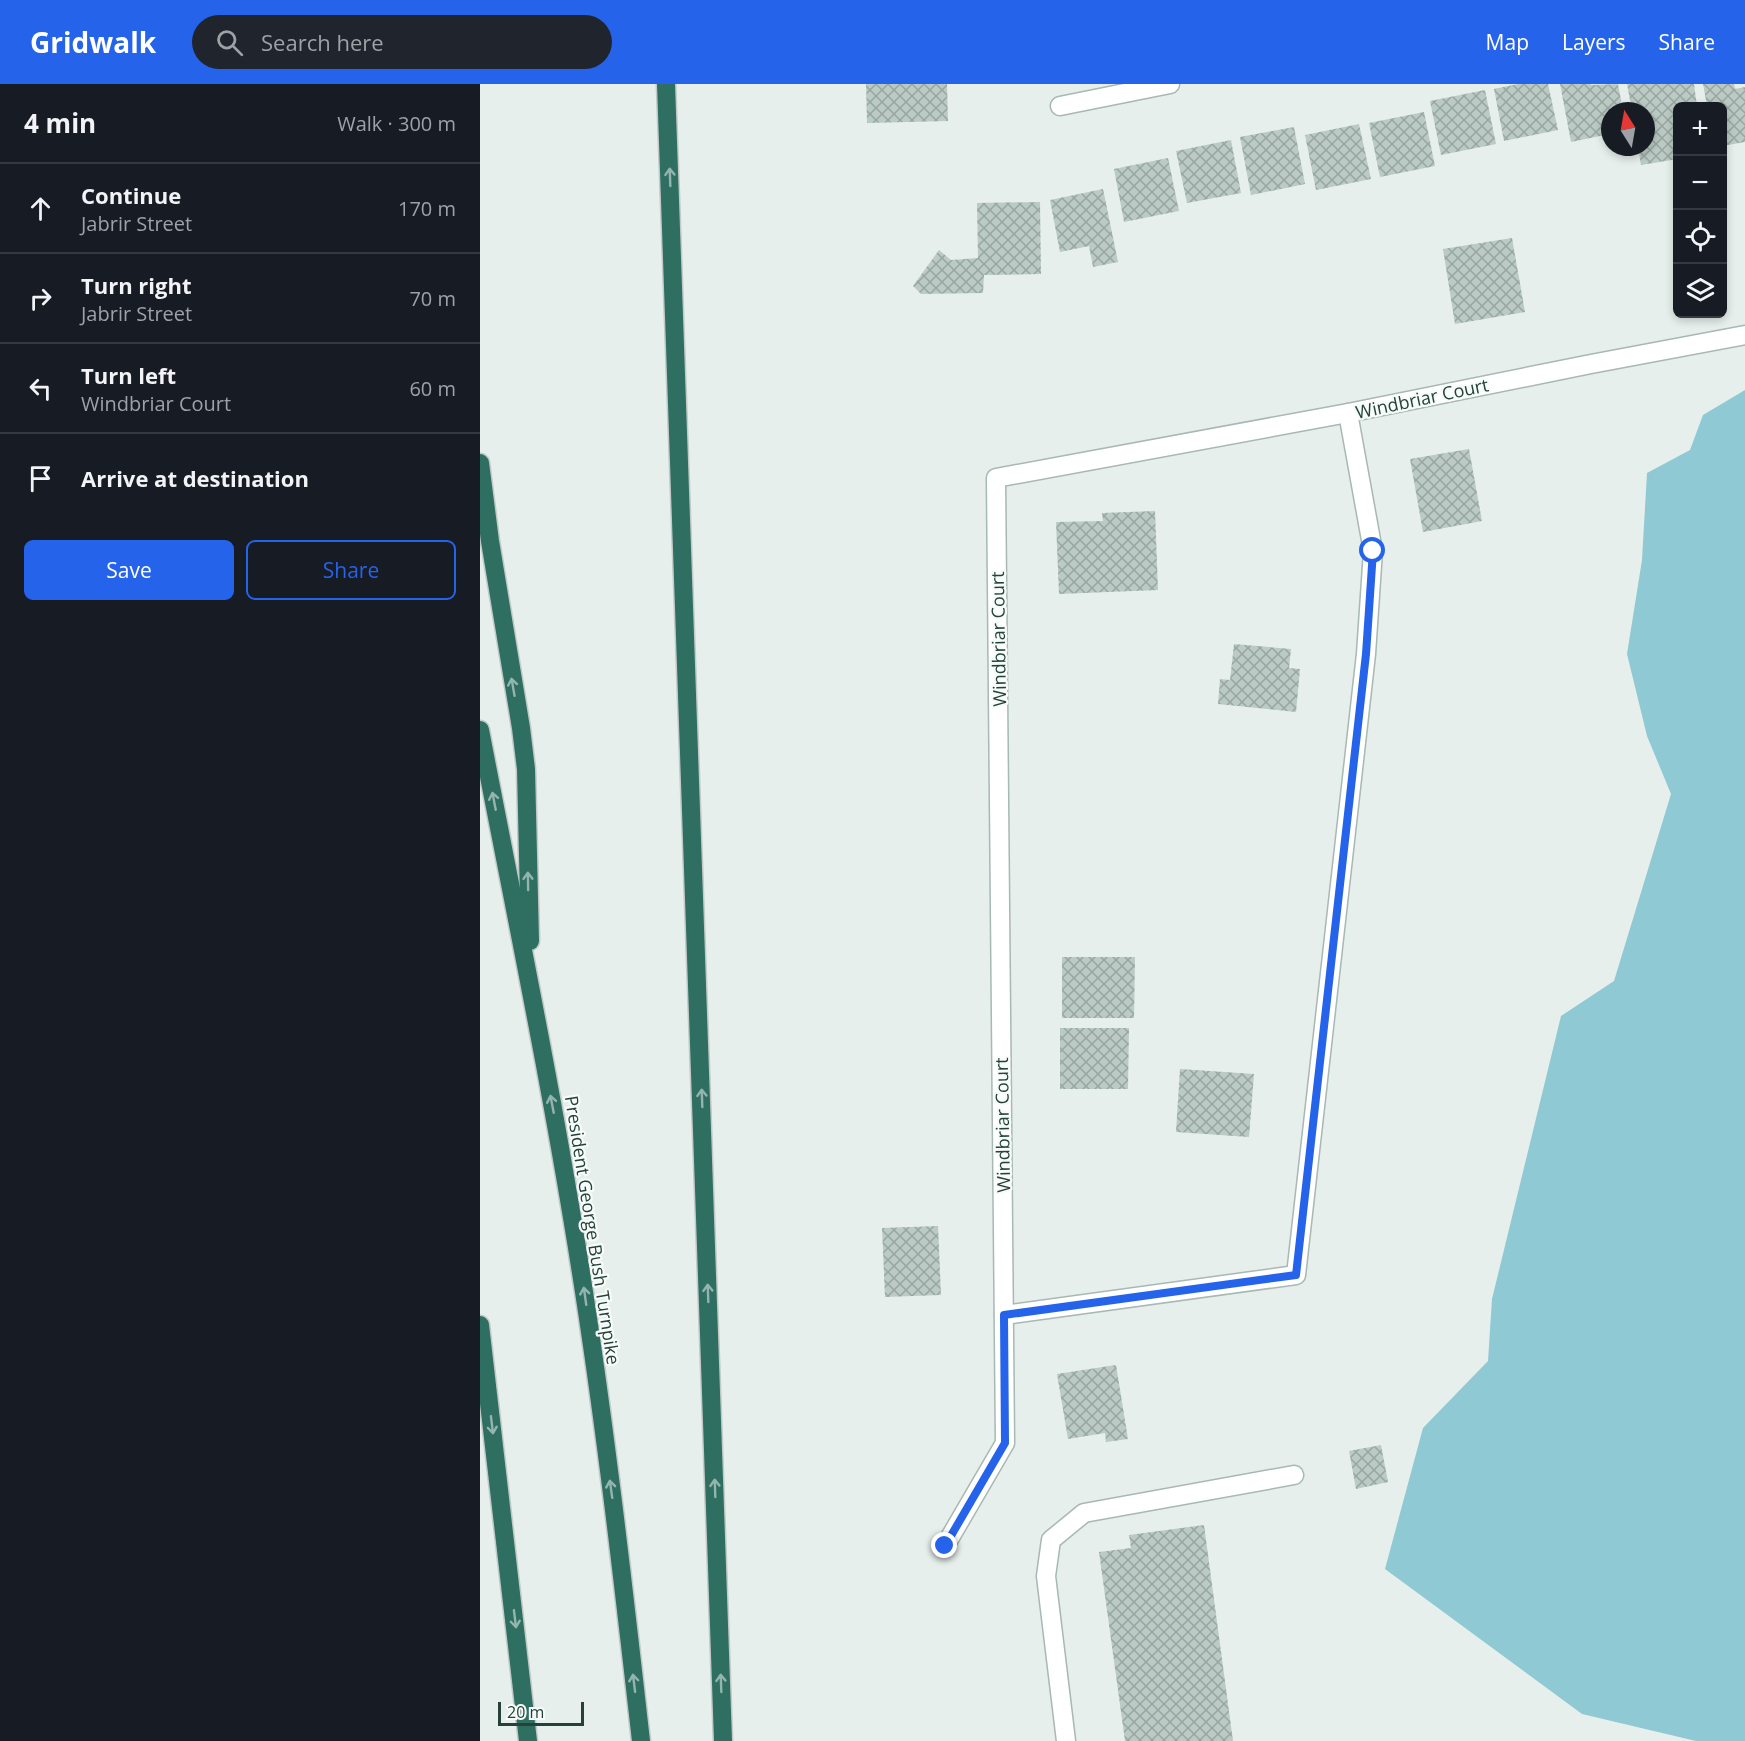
<!DOCTYPE html>
<meta charset="utf-8">
<style>
:root{--surface:#171b24;--page:#20242c;--text:#f1f3f6;--muted:#9ea1a6;--line:#363941;--accent:#2563eb}
body{margin:0;font-family:"Open Sans",sans-serif;background:var(--page);color:var(--text)}
.controls{position:absolute;right:18px;top:18px;display:grid;overflow:hidden;border-radius:9px;box-shadow:0 3px 9px #0003}
.controls button{width:54px;height:54px;display:grid;place-items:center;padding:0;border:0;border-bottom:2px solid var(--line);background:var(--surface);color:var(--text);font:30px sans-serif}
.compass{position:absolute;left:1121px;top:18px;width:54px;height:54px;border-radius:50%;background:var(--surface);box-shadow:0 3px 9px #0003;rotate:349deg}
.scale{position:absolute;left:18px;bottom:15px;width:86px;box-sizing:border-box;padding-left:6px;border:3px solid #24423a;border-top:0;font-size:16px;line-height:21px;white-space:nowrap;color:#24423a;-webkit-text-stroke:4px #f7fbf9;paint-order:stroke}
.stop{position:absolute;width:18px;height:18px;margin:-14px;border:4px solid #2563eb;border-radius:50%;background:#fff}
.stop.end{background:#2563eb;border-color:#fff;box-shadow:0 2px 6px #0008}
.list{margin:0;padding:0;list-style:none}
h2{display:flex;justify-content:space-between;align-items:center;height:78px;margin:0;padding:0 24px;font-size:26px}
h2 small{font-size:20px;font-weight:400;color:var(--muted)}
.list li{display:grid;grid-template-columns:39px 1fr auto;gap:18px;align-items:center;box-sizing:border-box;height:90px;padding:0 24px;border-top:2px solid var(--line)}
.list b{display:block;font-size:22px;white-space:nowrap}
.list p{margin:0;font-size:20px;white-space:nowrap;color:var(--muted)}
.list em{font-size:20px;font-style:normal;color:var(--muted)}
.actions{display:flex;gap:12px;padding:18px 24px}
.actions a{flex:1;padding:14px 0;border:2px solid var(--accent);border-radius:9px;text-align:center;font-size:21px;color:var(--accent)}
.actions .main{background:var(--accent);color:#fff}
.icon{flex:none;width:33px;height:33px;fill:none;stroke:currentColor;stroke-width:2;stroke-linecap:round;stroke-linejoin:round}
.map{position:relative;flex:none;width:1265px;height:1657px;overflow:hidden}
header{display:flex;align-items:center;gap:36px;box-sizing:border-box;height:84px;padding:0 30px;background:var(--accent);color:#fff}
header strong{font-size:28px}
nav{display:flex;gap:33px;margin-inline-start:auto;font-size:21px}
.search{width:420px;height:54px;background:var(--page);display:flex;align-items:center;gap:15px;box-sizing:border-box;padding:0 21px;border-radius:33px;color:var(--muted);font-size:22px}
main{display:flex}
aside{flex:1;background:var(--surface)}
.map>svg:first-child{display:block}
</style>
<header>
<strong>Gridwalk</strong>
<div class="search"><svg class="icon" aria-label="search" viewBox="0 0 24 24"><circle cx="10" cy="10" r="6"/><path d="M15 15l6 6"/></svg>Search here</div>
<nav><a>Map</a><a>Layers</a><a>Share</a></nav>
</header>
<main>
<aside>
<h2>4 min<small>Walk · 300 m</small></h2>
<ul class="list">
<li><svg class="icon" aria-label="ahead" viewBox="0 0 24 24"><path d="M12 20V5M6 11l6-6 6 6"/></svg><div><b>Continue</b><p>Jabrir Street</p></div><em>170 m</em></li>
<li><svg class="icon" aria-label="right" viewBox="0 0 24 24"><path d="M7 20v-9h11M14 6l5 5-5 5"/></svg><div><b>Turn right</b><p>Jabrir Street</p></div><em>70 m</em></li>
<li><svg class="icon" aria-label="left" viewBox="0 0 24 24"><path d="M17 20v-9H6M10 6l-5 5 5 5"/></svg><div><b>Turn left</b><p>Windbriar Court</p></div><em>60 m</em></li>
<li><svg class="icon" aria-label="arrive" viewBox="0 0 24 24"><path d="M6 21V4h12l-3 4 3 4H6"/></svg><div><b>Arrive at destination</b></div></li>
</ul>
<div class="actions"><a class="main">Save</a><a>Share</a></div>
</aside>
<div class="map">
<svg width="1265" height="1657" viewBox="0 0 1265 1657">
<defs>
<pattern id="building-cross-hatch" width="8" height="8" patternUnits="userSpaceOnUse" patternTransform="scale(1.5)"><rect width="8" height="8" fill="#bbcac4"/><path d="M0 0l8 8M0 8l8-8" fill="none" stroke="#98a6a0"/></pattern>
</defs>
<rect width="100%" height="100%" fill="#e6efeb"/>
<polygon fill="#8ec9d4" points="1265,306 1265,1657 1216,1657 1102,1630 905,1485 943,1344 1008,1277 1012,1215 1081,932 1134,897 1191,710 1167,652 1147,570 1162,476 1167,389 1210,366 1223,331"/>
<g fill="url(#building-cross-hatch)">
<polygon points="386,0 467,0 468,37 387,39"/>
<polygon points="1038,0 1068,0 1078,46 1024,57 1014,5"/>
<polygon points="1080,0 1111,0 1111,1 1138,0 1143,27 1130,27 1130,63 1127,63 1125,51 1091,58"/>
<polygon points="1147,0 1214,0 1217,22 1198,22 1198,75 1161,81 1158,63 1166,63 1166,27 1152,27"/>
<polygon points="1223,0 1254,0 1255,5 1265,3 1265,58 1242,62 1242,22 1227,22"/>
<polygon points="1005,6 1016,60 961,71 950,17"/>
<polygon points="944,28 955,82 900,93 889,39"/>
<polygon points="879,40 891,95 836,106 825,51"/>
<polygon points="814,43 825,100 771,111 760,53"/>
<polygon points="751,56 761,109 707,119 696,67"/>
<polygon points="688,74 699,127 644,138 634,85"/>
<polygon points="623,105 638,178 613,183 609,162 580,168 570,116"/>
<polygon points="560,118 561,190 504,191 503,209 441,210 433,202 459,166 471,176 498,174 497,119"/>
<polygon points="1032,154 1045,228 975,240 963,165"/>
<polygon points="989,365 1002,437 943,448 930,375"/>
<polygon points="675,427 678,506 579,510 576,438 623,437 622,429"/>
<polygon points="754,560 811,565 809,584 820,585 816,628 738,620 740,595 750,596"/>
<polygon points="582,873 655,873 654,934 582,934"/>
<polygon points="580,944 649,944 648,1005 580,1005"/>
<polygon points="700,985 774,990 769,1053 696,1048"/>
<polygon points="458,1142 461,1211 405,1213 402,1144"/>
<polygon points="636,1281 648,1355 626,1358 625,1349 588,1355 577,1290"/>
<polygon points="901,1361 908,1398 876,1405 869,1367"/>
<polygon points="724,1441 753,1657 645,1657 619,1468 651,1464 649,1451"/>
</g>
<g fill="none" stroke-linecap="round" stroke-linejoin="round">
<g stroke="#a8b8b2" stroke-width="21">
<g id="minor">
<polyline points="580,22 690,0"/>
<polyline points="524,1231 816,1191 886,570 893,467 868,329"/>
<polyline points="465,1462 525,1359 516,394 868,329 1111,280 1265,251"/>
<polyline points="586,1657 566,1492 571,1456 604,1429 814,1391"/>
</g>
</g>
<g stroke="#c2cac8" stroke-width="21">
<g id="highway">
<polyline points="186,0 243,1657"/>
<polyline points="0,379 10,457 41,644 46,685 50,857"/>
<path d="M0,646C36,833 75,1019 104,1208C127,1357 144,1507 161,1657"/>
<polyline points="0,1241 48,1657"/>
</g>
</g>
<use href="#minor" stroke="#fff" stroke-width="18"/>
<use href="#highway" stroke="#2f6f62" stroke-width="18"/>
</g>
<defs><path id="oneway-shaft" d="M-6 0H5M1.5-3L5.5 0L1.5 3" fill="none" stroke-width="1.6" stroke-linecap="round" stroke-linejoin="round" transform="scale(1.5)"/></defs>
<g stroke="#93b5ae">
<use href="#oneway-shaft" transform="translate(190 93) rotate(-92)"/>
<use href="#oneway-shaft" transform="translate(33 603) rotate(-100)"/>
<use href="#oneway-shaft" transform="translate(14 717) rotate(-101)"/>
<use href="#oneway-shaft" transform="translate(48 797) rotate(-91)"/>
<use href="#oneway-shaft" transform="translate(222 1014) rotate(-92)"/>
<use href="#oneway-shaft" transform="translate(72 1020) rotate(-101)"/>
<use href="#oneway-shaft" transform="translate(228 1209) rotate(-92)"/>
<use href="#oneway-shaft" transform="translate(105 1212) rotate(-98)"/>
<use href="#oneway-shaft" transform="translate(12 1341) rotate(83)"/>
<use href="#oneway-shaft" transform="translate(235 1404) rotate(-92)"/>
<use href="#oneway-shaft" transform="translate(131 1405) rotate(-98)"/>
<use href="#oneway-shaft" transform="translate(35 1535) rotate(83)"/>
<use href="#oneway-shaft" transform="translate(154 1599) rotate(-97)"/>
<use href="#oneway-shaft" transform="translate(241 1599) rotate(-92)"/>
</g>
<g fill="none" stroke-linecap="round" stroke-linejoin="round">
<polyline stroke="#2563eb" stroke-width="8" points="465,1462 525,1359 524,1231 816,1191 886,570 893,467"/>
</g>
<g text-anchor="middle" dominant-baseline="central" stroke-width="4.5" stroke-linejoin="round" paint-order="stroke">
<g font-size="18" fill="#24423a" stroke="#f7fbf9">
<text transform="translate(942 314) rotate(-12)">Windbriar Court</text>
<text transform="translate(518 555) rotate(-91)">Windbriar Court</text>
<text transform="translate(522 1041) rotate(-91)">Windbriar Court</text>
<text transform="translate(113 1146) rotate(81)">President George Bush Turnpike</text>
</g>
</g>
</svg>
<div class="controls">
<button>+</button>
<button>−</button>
<button><svg class="icon" aria-label="locate" viewBox="0 0 24 24"><circle cx="12" cy="12" r="6"/><path d="M12 2v4M12 18v4M2 12h4M18 12h4"/></svg></button>
<button><svg class="icon" aria-label="layers" viewBox="0 0 24 24"><path d="M12 4l9 5-9 5-9-5zM3 14l9 5 9-5"/></svg></button>
</div>
<svg class="compass" viewBox="-18 -18 36 36"><path d="M0-13l5 13h-10z" fill="#e53935"/><path d="M0 13l5-13h-10z" fill="#9ea1a6"/></svg>
<div class="scale">20 m</div>
<div class="stop" style="left:893px;top:467px"></div>
<div class="stop end" style="left:465px;top:1462px"></div>
</div>
</main>
